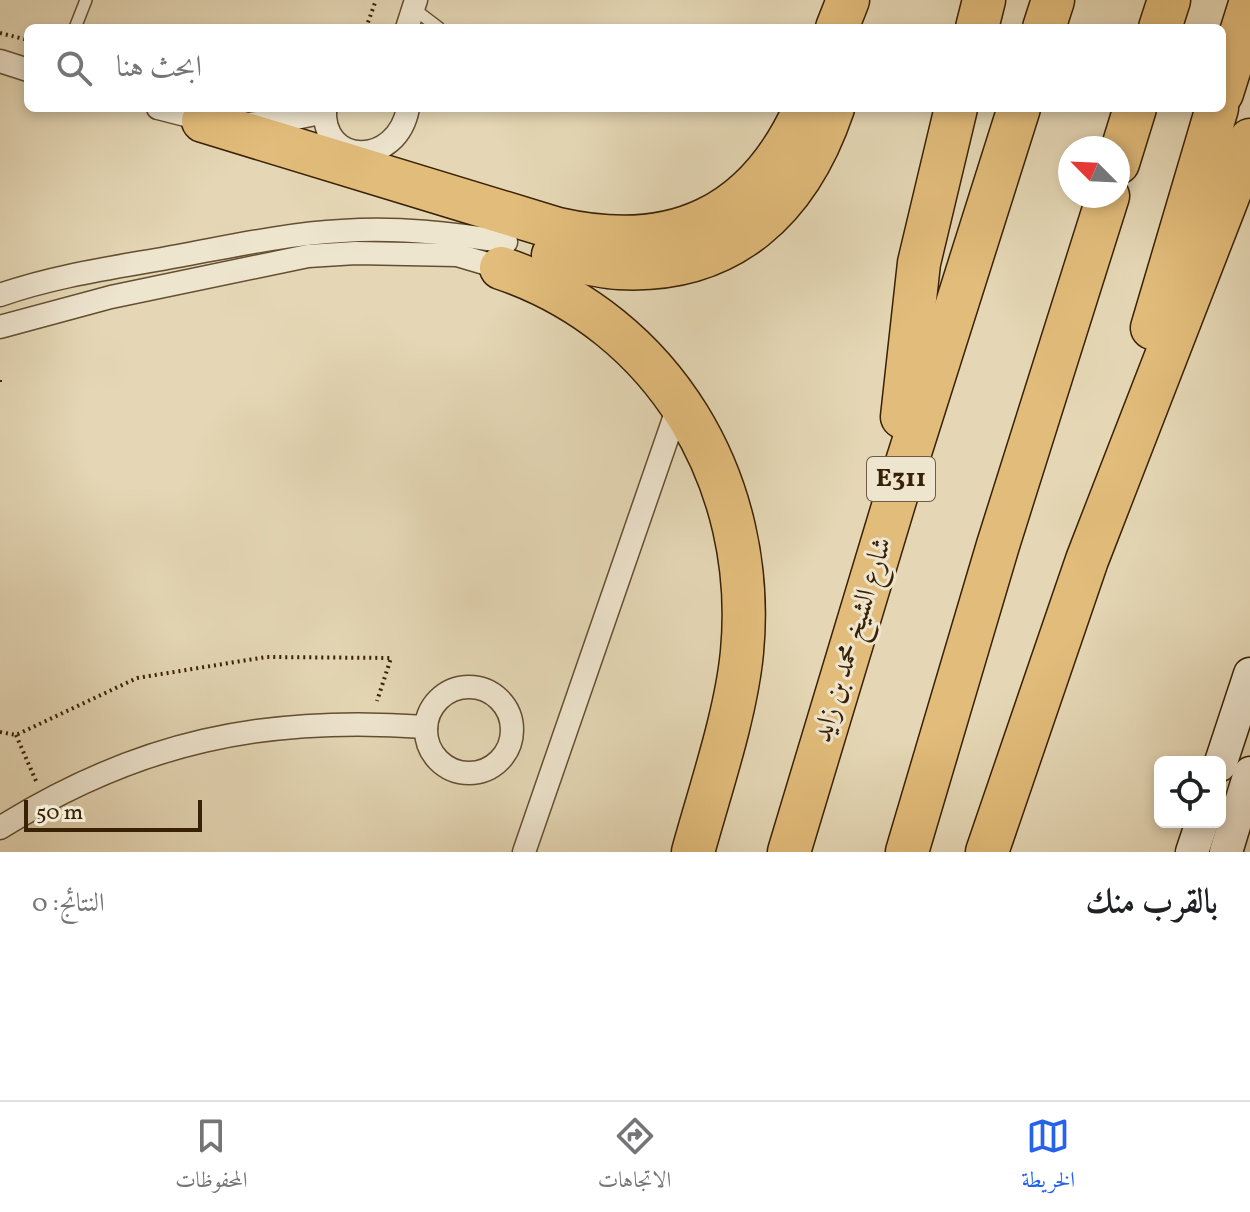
<!DOCTYPE html>
<html lang="ar">
<meta charset="utf-8">
<style>
:root{--surface:#fff;--page:#f6f6f6;--text:#202124;--muted:#757577;--line:#e0e0e0;--accent:#2563eb}
body{margin:0;font-family:Vollkorn,Amiri,serif;background:var(--page);color:var(--text);direction:rtl}
.controls{position:absolute;right:24px;bottom:24px;display:grid;overflow:hidden;border-radius:12px;box-shadow:0 4px 12px #0003}
.controls button{width:72px;height:72px;display:grid;place-items:center;padding:0;border:0;border-bottom:2px solid var(--line);background:var(--surface);color:var(--text);font:40px sans-serif}
.compass{position:absolute;left:1058px;top:136px;width:72px;height:72px;border-radius:50%;background:var(--surface);box-shadow:0 4px 12px #0003;rotate:294deg}
.scale{position:absolute;left:24px;bottom:20px;width:178px;box-sizing:border-box;padding-left:8px;border:4px solid #392105;border-top:0;font-size:22px;line-height:28px;white-space:nowrap;color:#392105;-webkit-text-stroke:6px #eee5cf;paint-order:stroke}
.list{margin:0;padding:0;list-style:none}
h2{display:flex;justify-content:space-between;align-items:center;height:104px;margin:0;padding:0 32px;font-size:34px}
h2 small{font-size:26px;font-weight:400;color:var(--muted)}
.icon{flex:none;width:44px;height:44px;fill:none;stroke:currentColor;stroke-width:2;stroke-linecap:round;stroke-linejoin:round}
.map{position:relative;flex:none;width:1250px;height:852px;overflow:hidden;direction:ltr}
.search{position:absolute;background:var(--surface);box-shadow:0 4px 12px #0003;left:24px;right:24px;top:24px;height:88px;display:flex;align-items:center;gap:20px;box-sizing:border-box;padding:0 28px;border-radius:12px;color:var(--muted);font-size:30px}
.sheet{height:248px;background:var(--surface)}
nav{display:flex;justify-content:space-around;align-items:center;box-sizing:border-box;height:112px;border-top:2px solid var(--line);background:var(--surface);font-size:22px;color:var(--muted)}
nav a{display:grid;justify-items:center;gap:4px}
nav .on{color:var(--accent)}
.map>svg:first-child{display:block}
</style>
<div class="map">
<svg width="1250" height="852" viewBox="0 0 1250 852">
<rect width="100%" height="100%" fill="#e5d7b5"/>
<filter id="stains"><feTurbulence type="fractalNoise" baseFrequency=".0025" numOctaves="4"/><feColorMatrix values="0 0 0 0 .2 0 0 0 0 .09 0 0 0 0 .02 0 0 0 .5 -.17"/></filter>
<radialGradient id="worn" r=".72"><stop offset=".6" stop-color="#630" stop-opacity="0"/><stop offset="1" stop-color="#630" stop-opacity=".3"/></radialGradient>
<g fill="none" stroke-linecap="round" stroke-linejoin="round">
<g stroke="#644e31" stroke-width="14">
<g id="lane">
<polyline points="414,9 439,28"/>
<polyline points="75,28 86,0"/>
</g>
</g>
<g stroke="#644e31" stroke-width="25">
<g id="street">
<polyline points="407,28 416,0"/>
<polyline points="0,61 28,70"/>
<polyline points="158,108 213,122"/>
<path d="M325,108C321,166 397,168 408,108"/>
<polyline points="247,124 286,120 325,112"/>
<path d="M0,295C54,276 111,268 167,258C224,248 283,234 342,231C397,227 451,233 506,242"/>
<polyline points="0,327 111,297 308,256 356,253 457,255 501,268"/>
<circle cx="469" cy="730" r="43"/>
<path d="M0,828C137,742 265,715 426,727"/>
<polyline points="524,852 679,404"/>
</g>
</g>
<g stroke="#392105" stroke-width="35">
<g id="secondary">
<polyline points="1220,765 1250,674"/>
<polyline points="1192,852 1202,822"/>
<polyline points="1226,852 1250,773"/>
</g>
</g>
<g stroke="#392105" stroke-width="45">
<g id="highway">
<polyline points="837,28 848,0"/>
<polyline points="977,28 984,0"/>
<polyline points="1044,28 1053,0"/>
<polyline points="1160,28 1169,0"/>
<polyline points="1222,93 1250,4"/>
<path d="M203,121L558,229C673,255 756,217 805,108"/>
<polyline points="1118,163 1135,108"/>
<path d="M553,255C574,260 597,267 619,268C731,274 799,208 833,108"/>
<path d="M501,268C664,323 758,482 742,652C736,715 710,790 693,852"/>
<polyline points="1152,328 1217,108"/>
<polyline points="902,417 919,263 956,108"/>
<polyline points="789,852 895,500 1019,108"/>
<polyline points="907,852 998,545 1108,196"/>
<polyline points="987,852 1087,560 1250,140"/>
</g>
</g>
<g stroke="#392105" stroke-width="4" stroke-dasharray="2 4" stroke-linecap="butt">
<polyline points="366,28 376,0"/>
<polyline points="0,33 28,40"/>
<polyline points="0,380 0,385"/>
<polyline points="0,732 16,735 137,678 266,657 391,658 377,701"/>
<polyline points="16,735 36,781"/>
</g>
<use href="#lane" stroke="#eee5cf" stroke-width="11"/>
<use href="#street" stroke="#eee5cf" stroke-width="22"/>
<use href="#secondary" stroke="#eee5cf" stroke-width="32"/>
<use href="#highway" stroke="#e2bc7a" stroke-width="42"/>
</g>
<g text-anchor="middle" dominant-baseline="central" stroke-width="6" stroke-linejoin="round" paint-order="stroke">
<rect fill="#eee5cf" stroke="#6f5c42" stroke-width="2" x="867" y="457" width="68" height="44" rx="6"/>
<g font-size="26" font-weight="bold" fill="#392105">
<text x="901" y="479">E311</text>
</g>
<g font-size="28" fill="#392105" stroke="#eee5cf">
<text transform="translate(853 640) rotate(-73)">شارع الشيخ محمد بن زايد</text>
</g>
</g>
<rect width="100%" height="100%" filter="url(#stains)"/>
<rect width="100%" height="100%" fill="url(#worn)"/>
</svg>
<div class="controls">
<button><svg class="icon" aria-label="locate" viewBox="0 0 24 24"><circle cx="12" cy="12" r="6"/><path d="M12 2v4M12 18v4M2 12h4M18 12h4"/></svg></button>
</div>
<svg class="compass" viewBox="-18 -18 36 36"><path d="M0-13l5 13h-10z" fill="#e53935"/><path d="M0 13l5-13h-10z" fill="#757577"/></svg>
<div class="scale">50 m</div>
<div class="search"><svg class="icon" aria-label="search" viewBox="0 0 24 24"><circle cx="10" cy="10" r="6"/><path d="M15 15l6 6"/></svg>ابحث هنا</div>
</div>
<section class="sheet">
<h2>بالقرب منك<small>النتائج: 0</small></h2>
<ul class="list">
</ul>
</section>
<nav>
<a class="on"><svg class="icon" aria-label="map" viewBox="0 0 24 24"><path d="M3 6l6-2 6 2 6-2v14l-6 2-6-2-6 2zM9 4v14M15 6v14"/></svg>الخريطة</a>
<a><svg class="icon" aria-label="directions" viewBox="0 0 24 24"><path d="M12 3l9 9-9 9-9-9zM9 14v-3h6M13 9l2 2-2 2"/></svg>الاتجاهات</a>
<a><svg class="icon" aria-label="saved" viewBox="0 0 24 24"><path d="M7 4h10v16l-5-4-5 4z"/></svg>المحفوظات</a>
</nav>
